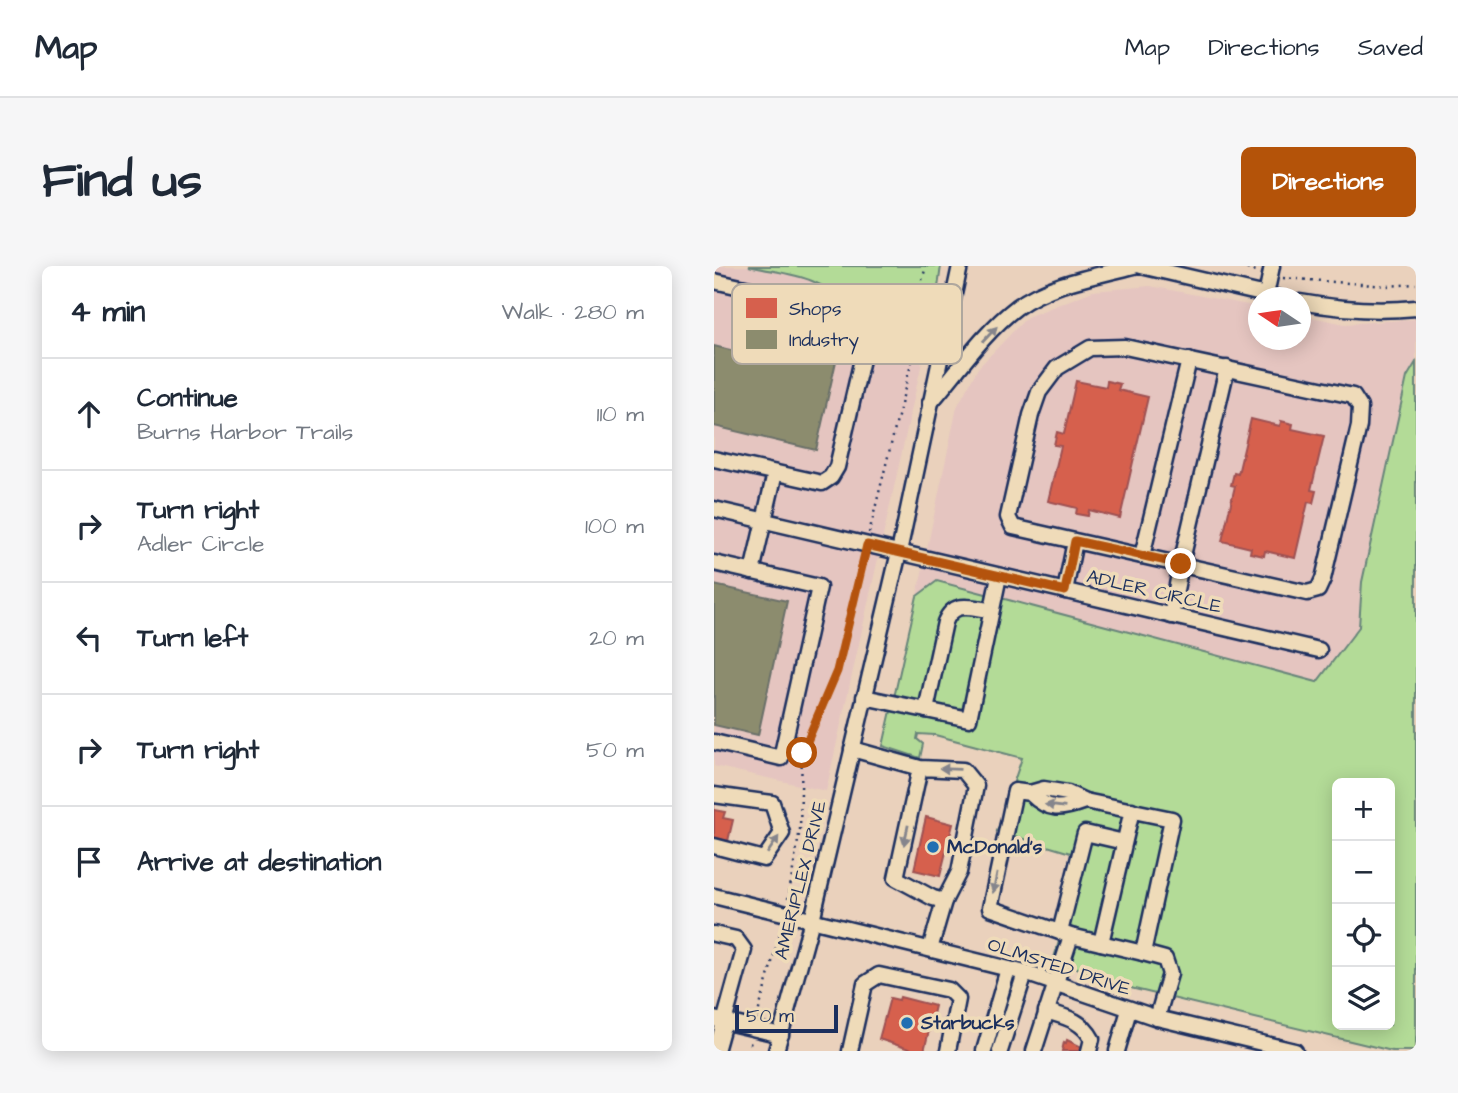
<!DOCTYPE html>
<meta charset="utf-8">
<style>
:root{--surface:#fff;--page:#f6f6f7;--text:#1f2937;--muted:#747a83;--line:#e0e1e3;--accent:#b45309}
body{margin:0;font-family:"Architects Daughter",sans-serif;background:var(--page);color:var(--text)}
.controls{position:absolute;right:21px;bottom:21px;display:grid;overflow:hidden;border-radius:10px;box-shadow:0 4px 18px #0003}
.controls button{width:63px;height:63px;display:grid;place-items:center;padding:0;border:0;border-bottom:2px solid var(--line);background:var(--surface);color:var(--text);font:35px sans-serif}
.compass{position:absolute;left:534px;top:21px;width:63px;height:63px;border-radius:50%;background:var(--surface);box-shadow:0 4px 18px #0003;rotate:283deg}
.scale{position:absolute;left:21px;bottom:18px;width:103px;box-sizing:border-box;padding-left:7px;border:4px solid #1b2f5e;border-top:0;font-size:19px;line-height:24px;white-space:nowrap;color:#1b2f5e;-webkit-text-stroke:5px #efdbb9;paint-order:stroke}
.stop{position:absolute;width:21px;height:21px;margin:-16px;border:5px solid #b45309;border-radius:50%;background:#fff}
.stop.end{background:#b45309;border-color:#fff;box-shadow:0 2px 7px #0008}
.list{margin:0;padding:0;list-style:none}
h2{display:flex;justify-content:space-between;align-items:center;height:91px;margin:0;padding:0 28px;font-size:30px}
h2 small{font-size:23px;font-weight:400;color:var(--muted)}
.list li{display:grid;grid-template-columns:46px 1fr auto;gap:21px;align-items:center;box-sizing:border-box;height:112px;padding:0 28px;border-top:2px solid var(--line)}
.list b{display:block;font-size:26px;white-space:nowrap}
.list p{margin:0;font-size:23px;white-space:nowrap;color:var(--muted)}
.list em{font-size:23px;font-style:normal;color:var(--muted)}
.icon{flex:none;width:38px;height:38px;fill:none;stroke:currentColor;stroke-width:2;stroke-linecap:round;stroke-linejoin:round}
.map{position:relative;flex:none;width:702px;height:785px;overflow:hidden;border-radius:10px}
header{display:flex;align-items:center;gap:42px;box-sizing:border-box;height:98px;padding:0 35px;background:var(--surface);border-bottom:2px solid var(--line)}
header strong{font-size:33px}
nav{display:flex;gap:38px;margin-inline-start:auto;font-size:24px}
.intro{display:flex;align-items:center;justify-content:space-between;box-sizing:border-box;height:168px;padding:0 42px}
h1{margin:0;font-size:49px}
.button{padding:18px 32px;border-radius:10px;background:var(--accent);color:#fff;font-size:24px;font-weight:700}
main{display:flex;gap:42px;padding:0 42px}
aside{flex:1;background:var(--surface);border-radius:10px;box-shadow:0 4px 18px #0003}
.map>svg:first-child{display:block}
</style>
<header>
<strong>Map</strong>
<nav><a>Map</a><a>Directions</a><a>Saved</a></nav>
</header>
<div class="intro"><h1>Find us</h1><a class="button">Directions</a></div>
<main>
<aside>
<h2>4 min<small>Walk · 280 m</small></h2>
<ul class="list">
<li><svg class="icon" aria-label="ahead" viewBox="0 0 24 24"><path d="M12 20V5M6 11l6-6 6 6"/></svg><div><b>Continue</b><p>Burns Harbor Trails</p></div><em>110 m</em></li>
<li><svg class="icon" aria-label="right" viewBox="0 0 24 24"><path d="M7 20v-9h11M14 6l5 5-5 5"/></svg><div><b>Turn right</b><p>Adler Circle</p></div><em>100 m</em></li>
<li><svg class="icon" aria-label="left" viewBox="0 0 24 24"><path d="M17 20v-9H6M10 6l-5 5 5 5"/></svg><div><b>Turn left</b></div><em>20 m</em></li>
<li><svg class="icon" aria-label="right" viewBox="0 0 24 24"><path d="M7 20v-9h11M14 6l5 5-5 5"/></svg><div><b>Turn right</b></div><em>50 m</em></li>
<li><svg class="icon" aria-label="arrive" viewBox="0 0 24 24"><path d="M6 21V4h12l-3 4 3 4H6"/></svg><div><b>Arrive at destination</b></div></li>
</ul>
</aside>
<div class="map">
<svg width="702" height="785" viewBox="0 0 702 785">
<rect width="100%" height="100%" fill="#ead1bc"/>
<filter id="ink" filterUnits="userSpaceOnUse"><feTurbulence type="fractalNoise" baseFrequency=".0143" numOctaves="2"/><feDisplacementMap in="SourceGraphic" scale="14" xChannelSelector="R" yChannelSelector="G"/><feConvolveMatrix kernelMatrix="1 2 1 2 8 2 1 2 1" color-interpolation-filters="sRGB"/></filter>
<g filter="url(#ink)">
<g fill="#e5c5c0">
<polygon points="0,0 35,0 97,14 152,46 206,62 223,29 112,525 0,500"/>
<polygon points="436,20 544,41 544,74 586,74 587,49 631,58 702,53 702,96 693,112 648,316 645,361 603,416 223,315 203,330 243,141 264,102 313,51 379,25"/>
</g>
<g fill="#b3db97" stroke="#67857a" stroke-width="2" fill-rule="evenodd">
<path d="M35,0H227L223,29L206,62C166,64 134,30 98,15C79,7 55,5 35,0Z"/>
<path d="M702,96V785H678L400,718L340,692L370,591L283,565L308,492L221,469L204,468L203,473L209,478L206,492L169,480L203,330L223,315L603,416L645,361L648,316L693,111ZM623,517H676V759H623Z"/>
</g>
<g fill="#d6604d" stroke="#9e5152" stroke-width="2">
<polygon points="362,115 392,121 393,115 406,118 404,124 434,131 406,252 375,244 374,250 362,248 363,242 334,235 347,180 340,179 343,166 350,168"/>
<polygon points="537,153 566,160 567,155 579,158 578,163 610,170 597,224 602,225 599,237 594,236 581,292 551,285 550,290 536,287 537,282 508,275 521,220 517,219 520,207 524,208"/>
<polygon points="0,538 0,544 11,546 9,552 19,554 14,575 0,572"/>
<polygon points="212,551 239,558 226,610 200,604"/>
<polygon points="186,731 221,740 210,785 201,785 165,773 176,732 185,734"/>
<polygon points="353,774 370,782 369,785 348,785 350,776 352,777"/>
</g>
<g fill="#8c8c6e" stroke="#6a7069" stroke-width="2">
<polygon points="68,69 125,82 102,184 0,160 0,80 62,95"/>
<polygon points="0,319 73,335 44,469 0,459"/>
</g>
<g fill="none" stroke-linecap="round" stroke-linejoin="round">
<g stroke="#1b2f5e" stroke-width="19">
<g id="minor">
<polyline points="427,0 565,32"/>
<polyline points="0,15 111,40 176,69 227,83"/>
<polyline points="552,29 558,0"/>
<path d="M586,36C625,43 663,46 702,42"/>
<path d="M216,137C244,105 269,67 303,41C336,17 382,10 420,0"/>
<polyline points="0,193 108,217 117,211 123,201 152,76 159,62"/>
<polyline points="0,243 605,384"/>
<polyline points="428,290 475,94"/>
<polyline points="0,297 105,321 67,492 0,476"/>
<polyline points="38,306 61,207"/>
<polyline points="351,325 361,275 593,327 604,324 609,313 645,160 646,141 639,130 411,81 376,82 343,102 325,126 317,149 294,251 299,261 361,275"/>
<polyline points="457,350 467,298 513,102"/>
<polyline points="150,431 255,453 285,310"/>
<path d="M212,444L231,356C240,334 256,342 276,344"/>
<polyline points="138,483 206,502 249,504 262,520 245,606 230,635 219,632 182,612 206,502"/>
<path d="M316,527C335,546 347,544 371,535"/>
<polyline points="0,529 58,537 68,567 50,593 0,580"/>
<polyline points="0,630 311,707 443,752 581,785"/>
<polyline points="346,666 371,567 410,576"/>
<polyline points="0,668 22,673 30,684 2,785"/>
<polyline points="387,677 418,544"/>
<polyline points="216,683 230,635"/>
<polyline points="429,687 451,693 456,708 443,752"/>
<path d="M332,745C351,751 368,754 378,773L375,785"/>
<polyline points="0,753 67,769"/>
<polyline points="62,785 98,654 185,286 246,0"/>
<polyline points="136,785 151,718 165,709 235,724 244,733 234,785"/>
<polyline points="270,785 294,703"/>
<polyline points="286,785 311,707"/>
<polyline points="320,785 357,670 276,642 301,525 316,527 330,523 354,527 371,535 458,553 429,687 357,670"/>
<polyline points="403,785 415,744"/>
</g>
</g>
<g stroke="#1b2f5e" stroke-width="2.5" stroke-dasharray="2 5" stroke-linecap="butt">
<polyline points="519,0 543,5"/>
<polyline points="569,12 673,20 702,18"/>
<path d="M205,63C206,40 203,21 213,0"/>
<polyline points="155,267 199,90"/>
<polyline points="74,633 86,563 88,487 123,405 150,290"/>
<polyline points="43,751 68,660"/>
<polyline points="34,785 37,775"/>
</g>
<use href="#minor" stroke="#efdbb9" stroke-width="14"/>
</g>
<defs><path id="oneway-solid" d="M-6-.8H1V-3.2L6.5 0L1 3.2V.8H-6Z" transform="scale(1.75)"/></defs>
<g fill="#85858c">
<use href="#oneway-solid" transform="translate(276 68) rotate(-47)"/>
<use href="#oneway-solid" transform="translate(236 503) rotate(-178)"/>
<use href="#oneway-solid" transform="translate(341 540) rotate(-173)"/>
<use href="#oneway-solid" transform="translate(192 569) rotate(102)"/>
<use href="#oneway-solid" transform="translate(59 579) rotate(-56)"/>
<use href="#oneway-solid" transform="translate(281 617) rotate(102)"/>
</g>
</g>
<g fill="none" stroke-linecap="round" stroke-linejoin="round" filter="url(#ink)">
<polyline stroke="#b45309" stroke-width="9" points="88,487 123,405 153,279 351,325 361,275 467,298"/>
</g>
<g fill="#1f6fb2" stroke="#efdbb9" stroke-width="2.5">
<circle cx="219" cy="581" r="7"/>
<circle cx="193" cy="757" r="7"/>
</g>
<g text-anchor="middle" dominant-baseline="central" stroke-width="7" stroke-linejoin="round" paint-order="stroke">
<g font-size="19" fill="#1b2f5e" stroke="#efdbb9">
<text transform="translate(440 326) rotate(13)">ADLER CIRCLE</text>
<text transform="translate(87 614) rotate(-76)">AMERIPLEX DRIVE</text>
<text transform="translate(345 701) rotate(18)">OLMSTED DRIVE</text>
</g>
<g font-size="19" font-weight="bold" fill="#1b2f5e" stroke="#efdbb9" text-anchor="start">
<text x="233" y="581">McDonald's</text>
<text x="207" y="757">Starbucks</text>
</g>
</g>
<rect x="18" y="18" width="230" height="80" rx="10" fill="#efdbb9" stroke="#afa79e" stroke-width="2"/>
<rect x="32" y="32" width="31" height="20" fill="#d6604d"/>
<rect x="32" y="64" width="31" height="19" fill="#8c8c6e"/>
<g font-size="19" fill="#1b2f5e">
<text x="75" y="49">Shops</text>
<text x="75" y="80">Industry</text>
</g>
</svg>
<div class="controls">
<button>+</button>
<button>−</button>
<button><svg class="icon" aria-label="locate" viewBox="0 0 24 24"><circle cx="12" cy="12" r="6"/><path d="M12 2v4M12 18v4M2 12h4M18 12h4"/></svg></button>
<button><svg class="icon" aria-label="layers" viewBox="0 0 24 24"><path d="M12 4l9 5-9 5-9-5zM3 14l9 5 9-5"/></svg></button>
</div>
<svg class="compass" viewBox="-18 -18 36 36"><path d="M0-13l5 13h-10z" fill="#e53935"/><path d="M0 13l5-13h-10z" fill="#747a83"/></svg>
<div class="scale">50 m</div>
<div class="stop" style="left:88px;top:487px"></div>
<div class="stop end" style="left:467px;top:298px"></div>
</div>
</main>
